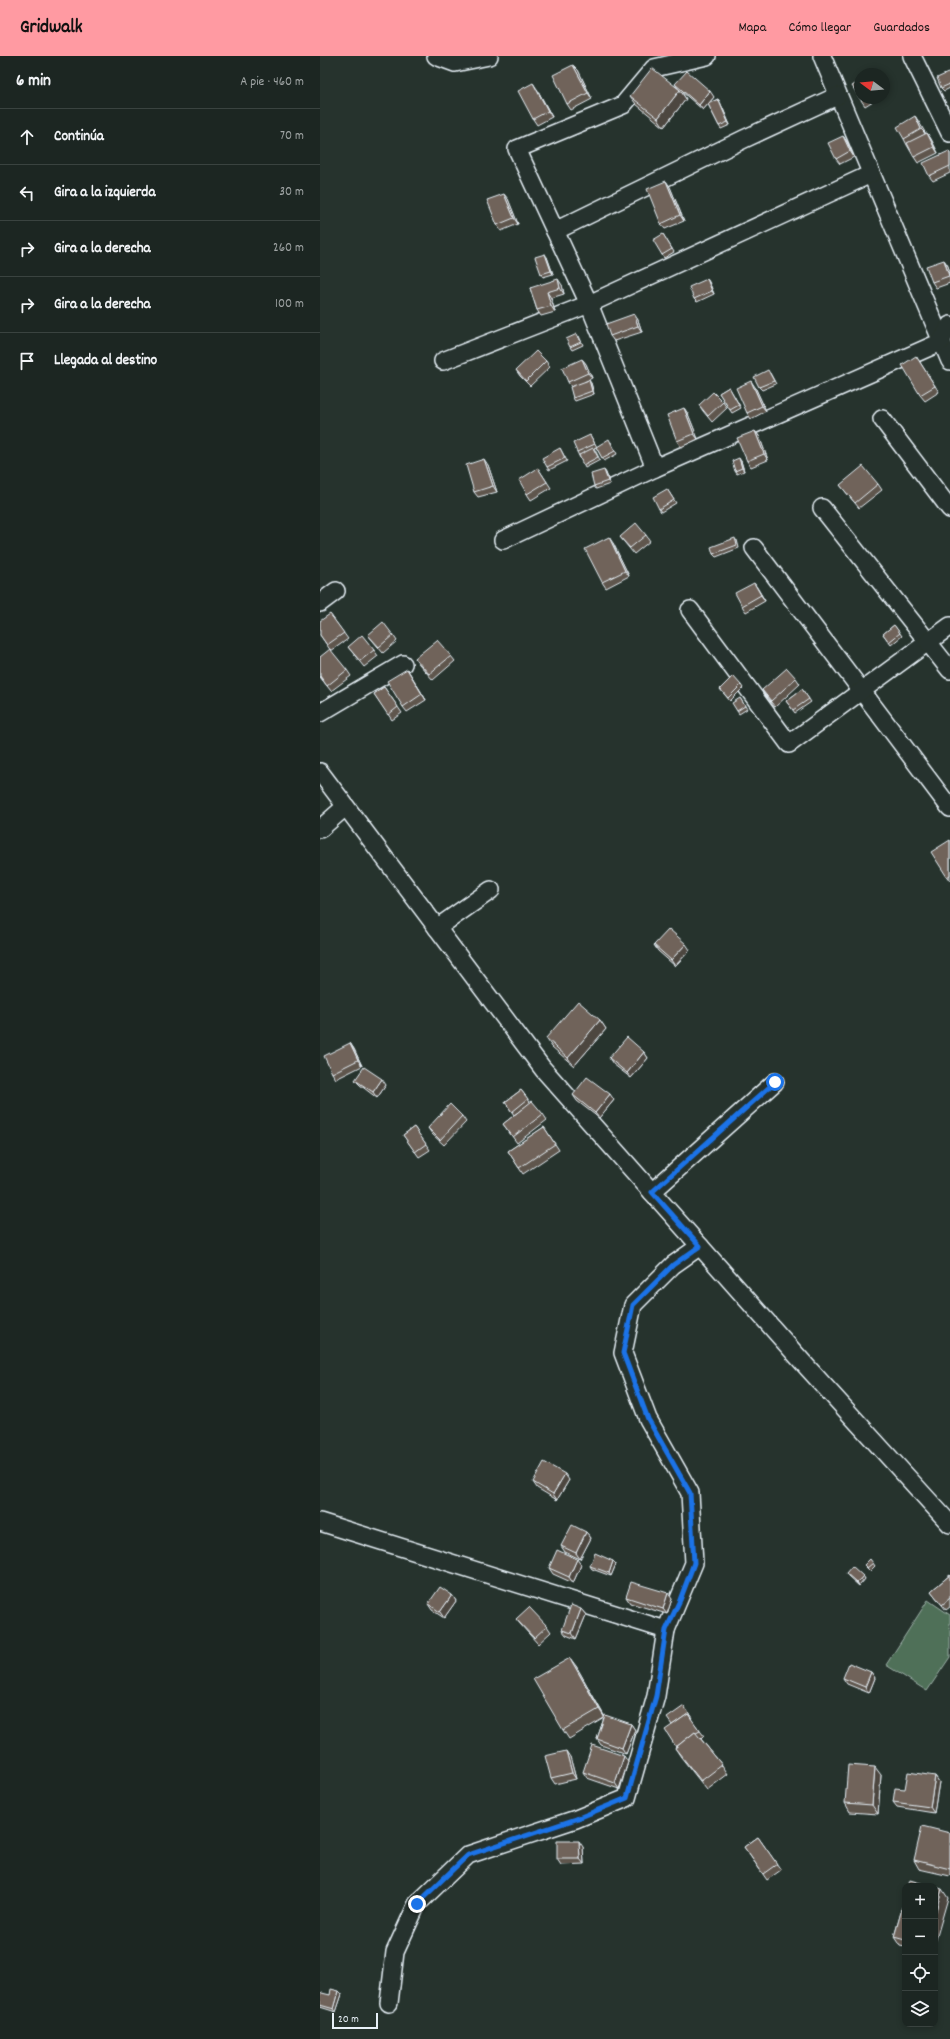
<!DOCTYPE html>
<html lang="es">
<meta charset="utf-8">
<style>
:root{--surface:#1c2622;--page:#252e2a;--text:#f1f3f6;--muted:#a0a5a5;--line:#3a4340;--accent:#ff9aa2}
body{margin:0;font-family:Dekko,sans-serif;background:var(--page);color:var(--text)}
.controls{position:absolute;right:12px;bottom:12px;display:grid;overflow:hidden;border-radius:8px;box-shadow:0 2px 6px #0003}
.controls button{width:36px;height:36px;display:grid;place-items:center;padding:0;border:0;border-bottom:1px solid var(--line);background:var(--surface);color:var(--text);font:20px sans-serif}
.compass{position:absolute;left:534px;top:12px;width:36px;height:36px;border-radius:50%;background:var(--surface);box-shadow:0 2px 6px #0003;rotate:286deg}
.scale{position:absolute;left:12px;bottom:10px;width:46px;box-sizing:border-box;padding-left:4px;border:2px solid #e8f1f8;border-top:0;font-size:11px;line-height:14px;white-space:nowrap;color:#e8f1f8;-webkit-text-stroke:3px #26332d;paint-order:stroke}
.stop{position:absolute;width:12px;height:12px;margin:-9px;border:3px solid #1a73e8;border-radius:50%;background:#fff}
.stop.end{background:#1a73e8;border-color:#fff;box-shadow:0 1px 4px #0008}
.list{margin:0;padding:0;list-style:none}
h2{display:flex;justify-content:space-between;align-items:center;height:52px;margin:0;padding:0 16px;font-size:17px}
h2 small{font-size:13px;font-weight:400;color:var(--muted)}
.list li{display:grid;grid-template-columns:26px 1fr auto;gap:12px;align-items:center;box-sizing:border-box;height:56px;padding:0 16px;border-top:1px solid var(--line)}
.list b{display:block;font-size:15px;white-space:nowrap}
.list em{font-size:13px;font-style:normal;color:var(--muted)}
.icon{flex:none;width:22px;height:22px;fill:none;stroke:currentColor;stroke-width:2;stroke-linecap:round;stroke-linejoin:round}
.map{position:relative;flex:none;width:630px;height:1983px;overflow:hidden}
header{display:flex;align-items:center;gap:24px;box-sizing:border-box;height:56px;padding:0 20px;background:var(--accent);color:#111}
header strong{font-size:19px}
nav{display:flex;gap:22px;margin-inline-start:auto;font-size:14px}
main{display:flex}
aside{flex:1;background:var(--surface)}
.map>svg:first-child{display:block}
</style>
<header>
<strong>Gridwalk</strong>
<nav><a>Mapa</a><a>Cómo llegar</a><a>Guardados</a></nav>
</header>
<main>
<aside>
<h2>6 min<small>A pie · 460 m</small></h2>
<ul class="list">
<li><svg class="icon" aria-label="ahead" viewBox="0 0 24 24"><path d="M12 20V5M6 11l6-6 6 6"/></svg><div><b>Continúa</b></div><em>70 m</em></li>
<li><svg class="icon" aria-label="left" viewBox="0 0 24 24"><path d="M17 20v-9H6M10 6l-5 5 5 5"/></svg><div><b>Gira a la izquierda</b></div><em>30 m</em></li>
<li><svg class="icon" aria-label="right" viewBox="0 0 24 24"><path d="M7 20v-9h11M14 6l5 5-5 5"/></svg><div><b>Gira a la derecha</b></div><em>260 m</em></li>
<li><svg class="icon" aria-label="right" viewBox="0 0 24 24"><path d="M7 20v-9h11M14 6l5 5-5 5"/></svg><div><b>Gira a la derecha</b></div><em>100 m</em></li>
<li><svg class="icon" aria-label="arrive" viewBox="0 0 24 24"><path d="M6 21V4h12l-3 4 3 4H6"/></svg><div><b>Llegada al destino</b></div></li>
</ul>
</aside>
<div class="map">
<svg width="630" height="1983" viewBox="0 0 630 1983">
<rect width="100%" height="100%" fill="#26332d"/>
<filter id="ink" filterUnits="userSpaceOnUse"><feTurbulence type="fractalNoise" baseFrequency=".025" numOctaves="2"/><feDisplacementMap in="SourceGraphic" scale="8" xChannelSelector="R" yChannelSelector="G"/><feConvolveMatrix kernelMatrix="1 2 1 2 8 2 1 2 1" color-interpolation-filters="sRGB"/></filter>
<g filter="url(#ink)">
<polygon fill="#507059" stroke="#9cb0a8" points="608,1544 630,1559 630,1601 607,1635 566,1609"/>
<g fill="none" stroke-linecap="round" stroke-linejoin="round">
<g stroke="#e8f1f8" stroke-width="20">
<g id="minor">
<polyline points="116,0 135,7 169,0"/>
<polyline points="502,0 630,305"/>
<polyline points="592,0 630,77"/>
<polyline points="235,175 424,83 517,40"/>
<polyline points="123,305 269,248 551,118"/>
<polyline points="562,363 630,453"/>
<polyline points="335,412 269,248 197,93 303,49 334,12 387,0"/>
<polyline points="183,484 335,412 621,286 630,269"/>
<polyline points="434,492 630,752"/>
<polyline points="0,547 16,535"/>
<polyline points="370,554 469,688 608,586 502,452"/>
<polyline points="630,570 608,586 630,614"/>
<polyline points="0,657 83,608"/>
<polyline points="0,716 223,1013 487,1311 630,1468"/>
<polyline points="0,773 25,751"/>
<polyline points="117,872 171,834"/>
<polyline points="332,1136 455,1026"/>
<polyline points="0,1466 346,1574 374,1507 370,1437 328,1363 303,1297 313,1249 353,1209 380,1190"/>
<polyline points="69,1947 75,1896 97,1848 148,1799 256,1763 307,1742 336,1640 346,1574"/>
</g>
</g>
<use href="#minor" stroke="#26332d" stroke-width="17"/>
</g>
<g fill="#5f564d" stroke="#e8f1f8">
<polygon points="253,9 258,14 272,43 251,54 247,48"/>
<polygon points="630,17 630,32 624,35 621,32"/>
<polygon points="355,28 394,41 389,47 398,43 400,46 410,69 401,73 399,70 388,48 383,54 361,35 366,43 344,71 316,48 310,40 359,34"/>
<polygon points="217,33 232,61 217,69 213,63"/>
<polygon points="540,42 558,42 545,50 541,44"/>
<polygon points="595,60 605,78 607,77 611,83 618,97 598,107 594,101 587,89 584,83"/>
<polygon points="523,80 527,86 534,101 520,108 516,103"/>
<polygon points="630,97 630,117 613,125 609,120"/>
<polygon points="346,125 350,131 364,165 345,173 341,168"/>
<polygon points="188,143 198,168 181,175 177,169"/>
<polygon points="343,178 354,196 344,202 342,199"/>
<polygon points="227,201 233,218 223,221 221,218"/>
<polygon points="624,204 628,210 630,216 630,227 616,232 612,226"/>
<polygon points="387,223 389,226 394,238 377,246 374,243"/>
<polygon points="242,229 244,238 231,242 235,256 221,260 217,254 210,232"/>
<polygon points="314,258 318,264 322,276 294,285 290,280"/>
<polygon points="259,280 263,289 252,294 250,291"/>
<polygon points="596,300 619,336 605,345 600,339"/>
<polygon points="262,303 266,308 272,322 264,326 271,327 274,338 255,345 253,342 251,331 248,326"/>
<polygon points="226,305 230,311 210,330 200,320 196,314"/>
<polygon points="450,317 456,328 442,334 439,331"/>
<polygon points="409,331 421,352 412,357 399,337"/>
<polygon points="435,331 446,355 431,363 427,357"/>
<polygon points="403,346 407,352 392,366 383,355 379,349"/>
<polygon points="364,352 368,358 378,383 361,391 357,385"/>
<polygon points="435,375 439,380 448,404 431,411 427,405"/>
<polygon points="270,379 277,391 291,386 297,398 284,405 276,391 274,392 280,404 265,412 257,396"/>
<polygon points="240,392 247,405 229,414 227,411"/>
<polygon points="421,405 424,415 417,418 415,415"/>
<polygon points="168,409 177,436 158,441 154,436"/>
<polygon points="218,412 231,432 211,444 207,438"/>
<polygon points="284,414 286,417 290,428 276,433 274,430"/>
<polygon points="558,428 562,434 539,452 520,429"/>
<polygon points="347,433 356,447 341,456 339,453"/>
<polygon points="326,479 330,485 314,498 300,481"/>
<polygon points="417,484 419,492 396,501 393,498"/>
<polygon points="293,487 309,520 286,532 282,526"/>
<polygon points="434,527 445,545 426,556 422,550"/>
<polygon points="10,558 28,583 11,595 0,579"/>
<polygon points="574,569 582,580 571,589 563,578"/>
<polygon points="48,579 73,579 77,585 63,597"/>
<polygon points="28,591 54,594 58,600 44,611"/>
<polygon points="131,600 135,605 113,624 99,608 95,602"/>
<polygon points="0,601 27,614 31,620 11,635 0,621"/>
<polygon points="87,613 106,644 87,656 83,651"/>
<polygon points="476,622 480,628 455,651 446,640 442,634"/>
<polygon points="421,629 423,632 410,645 400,633"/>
<polygon points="64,631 82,657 72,664 54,638"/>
<polygon points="482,633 491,646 475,657 466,645"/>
<polygon points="420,642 427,653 419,658 417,655"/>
<polygon points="630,784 630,825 627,821"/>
<polygon points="334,889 370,894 355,910 338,895"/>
<polygon points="280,964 286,973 254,1010 232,991 226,982"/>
<polygon points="30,987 34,993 42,1010 16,1023 12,1017"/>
<polygon points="324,996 328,1002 311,1022 293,1008 289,1002"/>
<polygon points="35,1024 66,1029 57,1042 40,1029"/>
<polygon points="201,1034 210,1046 223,1058 227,1064 197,1087 183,1068 205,1051 194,1059 185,1046"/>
<polygon points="253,1039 294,1044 279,1062 257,1045"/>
<polygon points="142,1060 146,1066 124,1089 112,1078 108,1072"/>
<polygon points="94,1071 110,1094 99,1101 83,1079"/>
<polygon points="224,1071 239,1094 203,1118 188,1095"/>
<polygon points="249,1424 237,1444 217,1432 213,1426"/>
<polygon points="266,1476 271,1482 260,1503 245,1496 241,1490"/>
<polygon points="293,1505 296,1508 291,1520 272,1513 270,1510"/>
<polygon points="553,1507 555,1510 550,1515 544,1509"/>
<polygon points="261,1509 253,1527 233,1518 229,1512"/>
<polygon points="526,1517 543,1520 545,1523 539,1530 528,1520"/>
<polygon points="630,1519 630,1551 626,1554 611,1535"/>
<polygon points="132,1539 136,1545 124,1562 112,1554 108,1548"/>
<polygon points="306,1541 352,1543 347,1558 310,1547"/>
<polygon points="261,1553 266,1559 256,1583 246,1579 242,1574"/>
<polygon points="196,1563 227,1570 231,1576 218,1588 201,1569"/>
<polygon points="256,1610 285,1661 311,1668 315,1674 306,1698 281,1689 277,1683 284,1662 249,1683 243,1674"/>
<polygon points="551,1616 555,1622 549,1637 527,1628 523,1622"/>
<polygon points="364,1650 372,1662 371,1663 384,1680 381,1683 402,1709 408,1718 387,1734 361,1701 355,1692 356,1691 352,1669"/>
<polygon points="250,1701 256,1723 235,1728 231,1722"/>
<polygon points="308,1706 299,1733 267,1722 263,1716"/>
<polygon points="561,1719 558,1758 530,1756 525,1747"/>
<polygon points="615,1720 619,1726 614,1757 577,1751 573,1746"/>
<polygon points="630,1777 630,1820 599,1813 594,1804"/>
<polygon points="438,1781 461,1814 447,1824 424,1791"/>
<polygon points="263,1791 264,1808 241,1809 237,1803"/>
<polygon points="585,1842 585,1891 580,1890 574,1881"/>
<polygon points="22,1938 16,1956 0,1951 0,1942 10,1939"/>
</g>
<g fill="#4e463f" stroke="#e8f1f8">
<polygon points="253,9 258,14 272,43 268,37"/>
<polygon points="213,27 217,33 232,61 228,55"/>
<polygon points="360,34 366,43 344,71 338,62"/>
<polygon points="390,35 394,41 383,54 379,49"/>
<polygon points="398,43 400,46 410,69 408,66"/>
<polygon points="595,60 599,66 606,78 601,73"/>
<polygon points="607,77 611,83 618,97 614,91"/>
<polygon points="523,80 527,86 534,101 530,95"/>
<polygon points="346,125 350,131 364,165 360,159"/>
<polygon points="184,138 188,143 198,168 194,162"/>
<polygon points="225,198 227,201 233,218 231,215"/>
<polygon points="624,204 628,210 630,216 630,221"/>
<polygon points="238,223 242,229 244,238 240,232"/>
<polygon points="387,223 389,226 394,238 392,235"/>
<polygon points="227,236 231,242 235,256 231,250"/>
<polygon points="314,258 318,264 322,276 318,270"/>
<polygon points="262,303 266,308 272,322 268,317"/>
<polygon points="269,324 271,327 274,338 272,335"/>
<polygon points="431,325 435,331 446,355 442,350"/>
<polygon points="364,352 368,358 378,383 374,378"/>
<polygon points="435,375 439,380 448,404 444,398"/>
<polygon points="419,402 421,405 424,415 422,412"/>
<polygon points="164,403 168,409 177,436 173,430"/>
<polygon points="284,414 286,417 290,428 288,425"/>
<polygon points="289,481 293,487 309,520 305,515"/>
<polygon points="434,527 438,533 445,545 441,539"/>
<polygon points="87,613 91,619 106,644 102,638"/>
<polygon points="366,888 370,894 355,910 351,904"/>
<polygon points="280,964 286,973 254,1010 248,1002"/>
<polygon points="30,987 34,993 42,1010 38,1004"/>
<polygon points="324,996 328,1002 311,1022 307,1017"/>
<polygon points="62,1023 66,1029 57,1042 53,1036"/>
<polygon points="290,1038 294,1044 279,1062 275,1057"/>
<polygon points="245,1418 249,1424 237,1444 233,1438"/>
<polygon points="266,1476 271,1482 260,1503 256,1497"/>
<polygon points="257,1503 261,1509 253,1527 249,1521"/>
<polygon points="293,1505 296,1508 291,1520 289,1517"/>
<polygon points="543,1520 545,1523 539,1530 537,1527"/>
<polygon points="348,1537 352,1543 347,1558 343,1553"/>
<polygon points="132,1539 136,1545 124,1562 120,1556"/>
<polygon points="261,1553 266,1559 256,1583 252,1577"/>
<polygon points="250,1602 256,1610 285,1662 279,1653"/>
<polygon points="551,1616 555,1622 549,1637 545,1631"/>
<polygon points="311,1668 315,1674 306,1698 302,1692"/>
<polygon points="246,1695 250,1701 256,1723 252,1717"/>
<polygon points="304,1700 308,1706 299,1733 295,1727"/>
<polygon points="555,1711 561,1719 558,1758 552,1749"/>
<polygon points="615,1720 619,1726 614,1757 610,1751"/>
<polygon points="259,1785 263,1791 264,1808 260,1803"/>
<polygon points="622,1833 628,1842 615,1887 615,1858"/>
<polygon points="19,1935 22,1938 16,1956 14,1953"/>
</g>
<g fill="#6f645a" stroke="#e8f1f8">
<polygon points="253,9 268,37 247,48 233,19"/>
<polygon points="332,12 360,34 338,62 310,40"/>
<polygon points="367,15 390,35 379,49 355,28"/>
<polygon points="630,16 630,28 621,32 617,22"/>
<polygon points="540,25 540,42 544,42 541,44 532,30"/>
<polygon points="213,27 228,55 213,63 198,35"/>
<polygon points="398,43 408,66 399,70 388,48"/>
<polygon points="595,60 601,73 584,83 577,71"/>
<polygon points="607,77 614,91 594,101 587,87"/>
<polygon points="523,80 530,95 516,103 508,87"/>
<polygon points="629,95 630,98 630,110 609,120 603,107"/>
<polygon points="346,125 360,159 341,168 327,133"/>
<polygon points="184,138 194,162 177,169 167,144"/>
<polygon points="343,178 352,193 342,199 333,184"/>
<polygon points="225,198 231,215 221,218 215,201"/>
<polygon points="624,204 629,220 612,226 606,210"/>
<polygon points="238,223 240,232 227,236 231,250 217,254 210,232"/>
<polygon points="387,223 392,235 374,243 369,231"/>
<polygon points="314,258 318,270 290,280 286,268"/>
<polygon points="257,278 261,286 250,291 246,283"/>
<polygon points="216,295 226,305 206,325 196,314"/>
<polygon points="596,300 615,330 600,339 582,309"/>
<polygon points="262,303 268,317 248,326 242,312"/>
<polygon points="448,314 454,325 439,331 434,321"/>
<polygon points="269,324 272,335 253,342 250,331"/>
<polygon points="431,325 442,350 427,357 416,332"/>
<polygon points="409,331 419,349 410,354 399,337"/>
<polygon points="393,336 403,346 388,360 379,349"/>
<polygon points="364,352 374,378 357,385 347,359"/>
<polygon points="435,375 444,398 427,405 417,382"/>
<polygon points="270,379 275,388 257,396 253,387"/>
<polygon points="289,383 295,395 282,402 276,391"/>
<polygon points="240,392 245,402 227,411 222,402"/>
<polygon points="273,392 278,401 263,409 259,399"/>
<polygon points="419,402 422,412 415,415 412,405"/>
<polygon points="164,403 173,430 154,436 146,409"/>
<polygon points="543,410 558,428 535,447 520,429"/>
<polygon points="218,412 227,426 207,438 199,424"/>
<polygon points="284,414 288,425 274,430 271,418"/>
<polygon points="347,433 354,444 339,453 333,441"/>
<polygon points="316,467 326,479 310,492 300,481"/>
<polygon points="289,481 305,515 282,526 265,493"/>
<polygon points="415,482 417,489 393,498 391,491"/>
<polygon points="434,527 441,539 422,550 415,537"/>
<polygon points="10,558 24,577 7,589 0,579 0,565"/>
<polygon points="63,566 73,579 59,591 48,579"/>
<polygon points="574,569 580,577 569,586 563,578"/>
<polygon points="42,579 54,594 40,605 28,591"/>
<polygon points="117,584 131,600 109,618 95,602"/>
<polygon points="10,593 27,614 7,630 0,620 0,601"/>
<polygon points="467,612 476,622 451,645 442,634"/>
<polygon points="87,613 102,638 83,651 67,625"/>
<polygon points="413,620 421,629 408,642 400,633"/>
<polygon points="64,631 78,651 68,659 54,638"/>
<polygon points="482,633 489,643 473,654 466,645"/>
<polygon points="420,642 425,650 417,655 412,647"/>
<polygon points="630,784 630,819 627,821 611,796"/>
<polygon points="349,873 366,888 351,904 334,889"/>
<polygon points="258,945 280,964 248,1002 226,982"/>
<polygon points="307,981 324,996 307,1017 289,1002"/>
<polygon points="30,987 38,1004 12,1017 4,1000"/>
<polygon points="44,1011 62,1023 53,1036 35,1024"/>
<polygon points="267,1021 290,1038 275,1057 253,1039"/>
<polygon points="201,1034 208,1043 192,1056 185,1046"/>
<polygon points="212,1045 223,1058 193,1081 183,1068"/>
<polygon points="130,1048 142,1060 120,1084 108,1072"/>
<polygon points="94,1071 106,1088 95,1096 83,1079"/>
<polygon points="224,1071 235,1088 199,1112 188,1095"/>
<polygon points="224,1406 245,1418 233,1438 213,1426"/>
<polygon points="252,1469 266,1476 256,1497 241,1490"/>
<polygon points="237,1494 257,1503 249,1521 229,1512"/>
<polygon points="275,1497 293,1505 289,1517 270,1510"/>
<polygon points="550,1503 553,1507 547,1512 544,1509"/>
<polygon points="532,1510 543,1520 537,1527 526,1517"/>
<polygon points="630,1519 630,1542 622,1549 611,1535"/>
<polygon points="311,1526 348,1537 343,1553 306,1541"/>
<polygon points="120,1531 132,1539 120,1556 108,1548"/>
<polygon points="251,1549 261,1553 252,1577 242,1574"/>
<polygon points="209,1551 227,1570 214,1582 196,1563"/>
<polygon points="250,1602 279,1653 243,1674 213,1623"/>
<polygon points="529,1607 551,1616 545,1631 523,1622"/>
<polygon points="364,1650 370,1659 369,1660 368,1658 352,1669 347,1662"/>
<polygon points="368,1658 380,1675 376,1677 375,1676 356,1691 345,1674"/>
<polygon points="285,1659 311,1668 302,1692 277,1683"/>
<polygon points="375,1676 402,1709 381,1725 355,1692"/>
<polygon points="272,1689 304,1700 295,1727 263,1716"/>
<polygon points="246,1695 252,1717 231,1722 225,1700"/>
<polygon points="528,1709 555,1711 552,1749 525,1747"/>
<polygon points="588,1716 615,1720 610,1751 573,1746 575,1732 585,1733"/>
<polygon points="602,1770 630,1777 630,1813 594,1804"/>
<polygon points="438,1781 457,1808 443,1818 424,1791"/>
<polygon points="237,1785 259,1785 260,1803 237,1803"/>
<polygon points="590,1824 611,1830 588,1830"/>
<polygon points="615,1831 622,1833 615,1858"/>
<polygon points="585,1842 585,1884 574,1881"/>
<polygon points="11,1933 19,1935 14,1953 0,1949 0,1942 2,1937 10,1939"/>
</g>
</g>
<g fill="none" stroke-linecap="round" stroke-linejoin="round" filter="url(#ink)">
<polyline stroke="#1a73e8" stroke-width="5" points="97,1848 148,1799 256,1763 307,1742 336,1640 346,1574 360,1544 374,1507 370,1437 328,1363 303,1297 313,1249 353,1209 380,1190 332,1136 455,1026"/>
</g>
</svg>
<div class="controls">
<button>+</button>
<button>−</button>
<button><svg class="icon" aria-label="locate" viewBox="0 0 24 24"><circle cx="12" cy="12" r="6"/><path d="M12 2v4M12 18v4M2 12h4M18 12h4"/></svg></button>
<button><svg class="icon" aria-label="layers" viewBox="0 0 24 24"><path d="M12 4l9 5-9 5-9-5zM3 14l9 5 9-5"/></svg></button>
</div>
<svg class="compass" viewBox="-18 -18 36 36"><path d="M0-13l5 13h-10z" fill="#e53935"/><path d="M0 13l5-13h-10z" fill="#a0a5a5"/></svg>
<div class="scale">20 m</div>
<div class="stop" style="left:455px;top:1026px"></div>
<div class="stop end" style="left:97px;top:1848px"></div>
</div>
</main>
